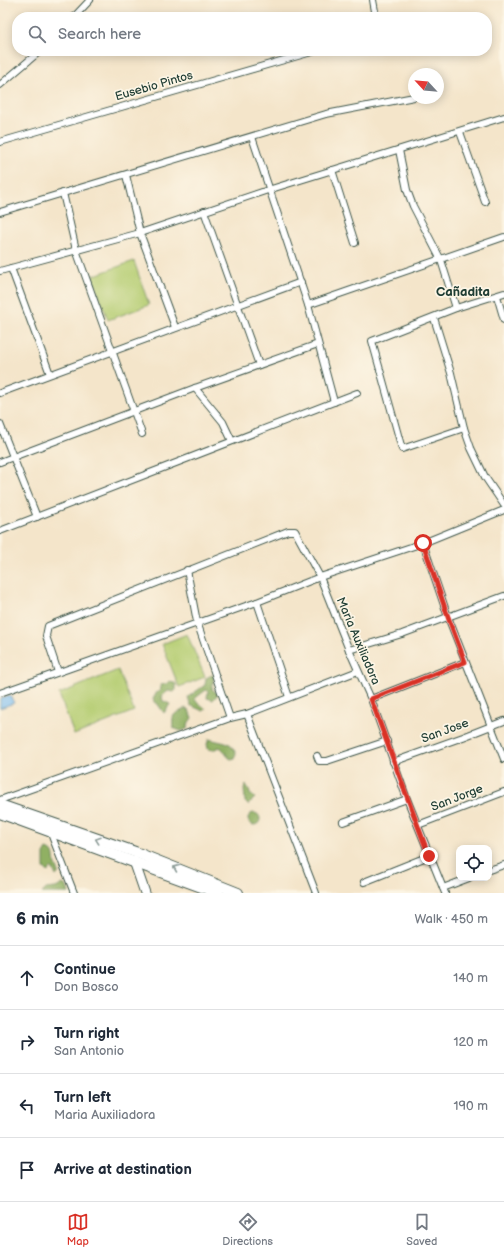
<!DOCTYPE html>
<meta charset="utf-8">
<style>
:root{--surface:#fff;--page:#f6f6f7;--text:#1f2937;--muted:#747a83;--line:#e0e1e3;--accent:#d93025}
body{margin:0;font-family:"Balsamiq Sans",sans-serif;background:var(--page);color:var(--text)}
.controls{position:absolute;right:12px;bottom:12px;display:grid;overflow:hidden;border-radius:8px;box-shadow:0 2px 10px #0003}
.controls button{width:36px;height:36px;display:grid;place-items:center;padding:0;border:0;border-bottom:1px solid var(--line);background:var(--surface);color:var(--text);font:20px sans-serif}
.compass{position:absolute;left:408px;top:68px;width:36px;height:36px;border-radius:50%;background:var(--surface);box-shadow:0 2px 10px #0003;rotate:296deg}
.stop{position:absolute;width:12px;height:12px;margin:-9px;border:3px solid #d93025;border-radius:50%;background:#fff}
.stop.end{background:#d93025;border-color:#fff;box-shadow:0 1px 4px #0008}
.list{margin:0;padding:0;list-style:none}
h2{display:flex;justify-content:space-between;align-items:center;height:52px;margin:0;padding:0 16px;font-size:17px}
h2 small{font-size:13px;font-weight:400;color:var(--muted)}
.list li{display:grid;grid-template-columns:26px 1fr auto;gap:12px;align-items:center;box-sizing:border-box;height:64px;padding:0 16px;border-top:1px solid var(--line)}
.list b{display:block;font-size:15px;white-space:nowrap}
.list p{margin:0;font-size:13px;white-space:nowrap;color:var(--muted)}
.list em{font-size:13px;font-style:normal;color:var(--muted)}
.icon{flex:none;width:22px;height:22px;fill:none;stroke:currentColor;stroke-width:2;stroke-linecap:round;stroke-linejoin:round}
.map{position:relative;flex:none;width:504px;height:893px;overflow:hidden}
.search{position:absolute;background:var(--surface);box-shadow:0 2px 10px #0003;left:12px;right:12px;top:12px;height:44px;display:flex;align-items:center;gap:10px;box-sizing:border-box;padding:0 14px;border-radius:16px;color:var(--muted);font-size:15px}
.sheet{height:308px;background:var(--surface)}
nav{display:flex;justify-content:space-around;align-items:center;box-sizing:border-box;height:56px;border-top:1px solid var(--line);background:var(--surface);font-size:11px;color:var(--muted)}
nav a{display:grid;justify-items:center;gap:2px}
nav .on{color:var(--accent)}
.map>svg:first-child{display:block}
</style>
<div class="map">
<svg width="504" height="893" viewBox="0 0 504 893">
<rect width="100%" height="100%" fill="#fcf5e5"/>
<filter id="ink" filterUnits="userSpaceOnUse"><feTurbulence type="fractalNoise" baseFrequency=".025" numOctaves="2"/><feDisplacementMap in="SourceGraphic" scale="8" xChannelSelector="R" yChannelSelector="G"/><feConvolveMatrix kernelMatrix="1 2 1 2 8 2 1 2 1" color-interpolation-filters="sRGB"/></filter>
<filter id="wash" filterUnits="userSpaceOnUse"><feTurbulence type="fractalNoise" baseFrequency=".012" numOctaves="4" result="noise"/><feDisplacementMap in="SourceGraphic" scale="16" xChannelSelector="R" yChannelSelector="G"/><feGaussianBlur stdDeviation="0.9" result="paint"/><feColorMatrix in="noise" values="0 0 0 0 0 0 0 0 0 0 0 0 0 0 0 0 0 1.4 0 .05"/><feComposite in="paint" operator="in"/></filter>
<g filter="url(#wash)">
<rect width="100%" height="100%" fill="#f4e5ca"/>
<g fill="#b5cd72" stroke="#6a8553">
<polygon points="134,261 149,305 108,320 92,276"/>
<polygon points="187,634 205,677 179,687 162,644"/>
<polygon points="118,670 134,711 74,735 59,694"/>
</g>
<g fill="#90b064" stroke="#58764c">
<polygon points="212,675 214,676 212,689 218,694 213,700 207,698 208,691 206,690 194,699 206,709 203,711 190,705 188,697 205,685 206,678"/>
<polygon points="170,681 176,684 176,690 174,692 168,691 162,696 163,701 170,704 164,713 157,703 154,702 153,699 157,692 160,691 161,685 166,684"/>
<path d="M185,708L189,710L192,718L189,722L187,729L181,731L173,728C172,710 174,717 185,708Z"/>
<path d="M209,739L230,744L236,753L235,758L231,759C225,756 225,749 219,747L213,750L208,749L207,744Z"/>
<polygon points="246,785 249,789 250,794 255,798 248,805 245,802 244,789"/>
<circle cx="254" cy="819" r="6"/>
<path d="M47,849C57,852 52,858 56,865C57,869 59,869 58,874L56,876L53,869L51,868L48,872L44,868V854Z"/>
<polygon points="63,884 67,887 69,893 42,893 46,889 56,888"/>
</g>
<polygon fill="#7dbef2" stroke="#4e7e93" points="10,695 14,703 0,708 0,699"/>
</g>
<g filter="url(#ink)">
<g fill="none" stroke-linecap="round" stroke-linejoin="round">
<g stroke="#3f564a" stroke-width="8">
<g id="minor">
<polyline points="373,0 376,17"/>
<polyline points="74,17 90,0"/>
<polyline points="0,85 40,51"/>
<polyline points="460,132 485,202"/>
<polyline points="252,137 308,305 334,402"/>
<polyline points="0,142 315,51"/>
<polyline points="399,150 407,190 413,206 441,260 456,308"/>
<polyline points="332,170 355,243"/>
<polyline points="126,175 140,233 175,327"/>
<polyline points="63,193 76,250 142,434"/>
<polyline points="204,211 259,365"/>
<polyline points="0,212 326,114 414,97"/>
<polyline points="11,268 50,374"/>
<polyline points="0,271 140,233 268,190 504,117"/>
<polyline points="497,296 504,320"/>
<polyline points="308,305 504,237"/>
<polyline points="434,318 451,373 464,428 471,448 485,477 504,505"/>
<polyline points="195,388 223,422 232,441"/>
<polyline points="0,393 301,282"/>
<polyline points="0,424 37,517"/>
<polyline points="464,428 402,449 372,341 456,308 504,293"/>
<polyline points="0,462 195,388 318,344"/>
<polyline points="0,531 357,393"/>
<polyline points="423,543 448,617 504,759"/>
<polyline points="187,570 197,622 230,718"/>
<polyline points="349,650 402,634 504,596"/>
<polyline points="58,672 46,636 48,626 288,531 295,531 320,577 349,650 371,699 407,799 445,893"/>
<polyline points="0,693 257,602"/>
<polyline points="289,697 257,602 320,577 423,543 504,510"/>
<polyline points="371,699 465,662"/>
<polyline points="247,714 316,893"/>
<polyline points="317,756 319,761 327,761 387,741"/>
<polyline points="393,762 463,737 504,721"/>
<polyline points="0,800 230,718 247,714 358,671"/>
<polyline points="343,822 407,799"/>
<polyline points="418,825 504,792"/>
<polyline points="50,831 74,893"/>
<polyline points="489,870 504,865"/>
<polyline points="364,882 429,856"/>
<polyline points="443,888 469,878"/>
</g>
</g>
<g stroke="#3f564a" stroke-width="11">
<polyline id="secondary" points="134,861 145,893"/>
</g>
<g stroke="#3f564a" stroke-width="12">
<g id="trunk">
<polyline points="0,805 135,852 238,893"/>
<polyline points="0,813 218,893"/>
</g>
</g>
<use href="#minor" stroke="#fff" stroke-width="6"/>
<use href="#secondary" stroke="#fff" stroke-width="9"/>
<use href="#trunk" stroke="#fff" stroke-width="10"/>
</g>
<defs><path id="oneway-chevron" d="M-2-3.5L2.5 0L-2 3.5" fill="none" stroke-width="1.6" stroke-linecap="round" stroke-linejoin="round"/></defs>
<g stroke="#8f9e9a">
<use href="#oneway-chevron" transform="translate(98 840) rotate(-161)"/>
<use href="#oneway-chevron" transform="translate(176 868) rotate(-158)"/>
</g>
</g>
<g fill="none" stroke-linecap="round" stroke-linejoin="round" filter="url(#ink)">
<polyline stroke="#d93025" stroke-width="5" points="423,543 448,617 465,662 371,699 429,856"/>
</g>
<g text-anchor="middle" dominant-baseline="central" stroke-width="3.5" stroke-linejoin="round" paint-order="stroke">
<g font-size="12" fill="#1f3d34" stroke="#fcf5e5">
<text transform="translate(154 86) rotate(-16)">Eusebio Pintos</text>
<text transform="translate(358 641) rotate(67)">Maria Auxiliadora</text>
<text transform="translate(445 731) rotate(-20)">San Jose</text>
<text transform="translate(457 798) rotate(-21)">San Jorge</text>
</g>
<g font-size="13" font-weight="bold" fill="#1f3d34" stroke="#fcf5e5">
<text x="463" y="292">Cañadita</text>
</g>
</g>
</svg>
<div class="controls">
<button><svg class="icon" aria-label="locate" viewBox="0 0 24 24"><circle cx="12" cy="12" r="6"/><path d="M12 2v4M12 18v4M2 12h4M18 12h4"/></svg></button>
</div>
<svg class="compass" viewBox="-18 -18 36 36"><path d="M0-13l5 13h-10z" fill="#e53935"/><path d="M0 13l5-13h-10z" fill="#747a83"/></svg>
<div class="stop" style="left:423px;top:543px"></div>
<div class="stop end" style="left:429px;top:856px"></div>
<div class="search"><svg class="icon" aria-label="search" viewBox="0 0 24 24"><circle cx="10" cy="10" r="6"/><path d="M15 15l6 6"/></svg>Search here</div>
</div>
<section class="sheet">
<h2>6 min<small>Walk · 450 m</small></h2>
<ul class="list">
<li><svg class="icon" aria-label="ahead" viewBox="0 0 24 24"><path d="M12 20V5M6 11l6-6 6 6"/></svg><div><b>Continue</b><p>Don Bosco</p></div><em>140 m</em></li>
<li><svg class="icon" aria-label="right" viewBox="0 0 24 24"><path d="M7 20v-9h11M14 6l5 5-5 5"/></svg><div><b>Turn right</b><p>San Antonio</p></div><em>120 m</em></li>
<li><svg class="icon" aria-label="left" viewBox="0 0 24 24"><path d="M17 20v-9H6M10 6l-5 5 5 5"/></svg><div><b>Turn left</b><p>Maria Auxiliadora</p></div><em>190 m</em></li>
<li><svg class="icon" aria-label="arrive" viewBox="0 0 24 24"><path d="M6 21V4h12l-3 4 3 4H6"/></svg><div><b>Arrive at destination</b></div></li>
</ul>
</section>
<nav>
<a class="on"><svg class="icon" aria-label="map" viewBox="0 0 24 24"><path d="M3 6l6-2 6 2 6-2v14l-6 2-6-2-6 2zM9 4v14M15 6v14"/></svg>Map</a>
<a><svg class="icon" aria-label="directions" viewBox="0 0 24 24"><path d="M12 3l9 9-9 9-9-9zM9 14v-3h6M13 9l2 2-2 2"/></svg>Directions</a>
<a><svg class="icon" aria-label="saved" viewBox="0 0 24 24"><path d="M7 4h10v16l-5-4-5 4z"/></svg>Saved</a>
</nav>
